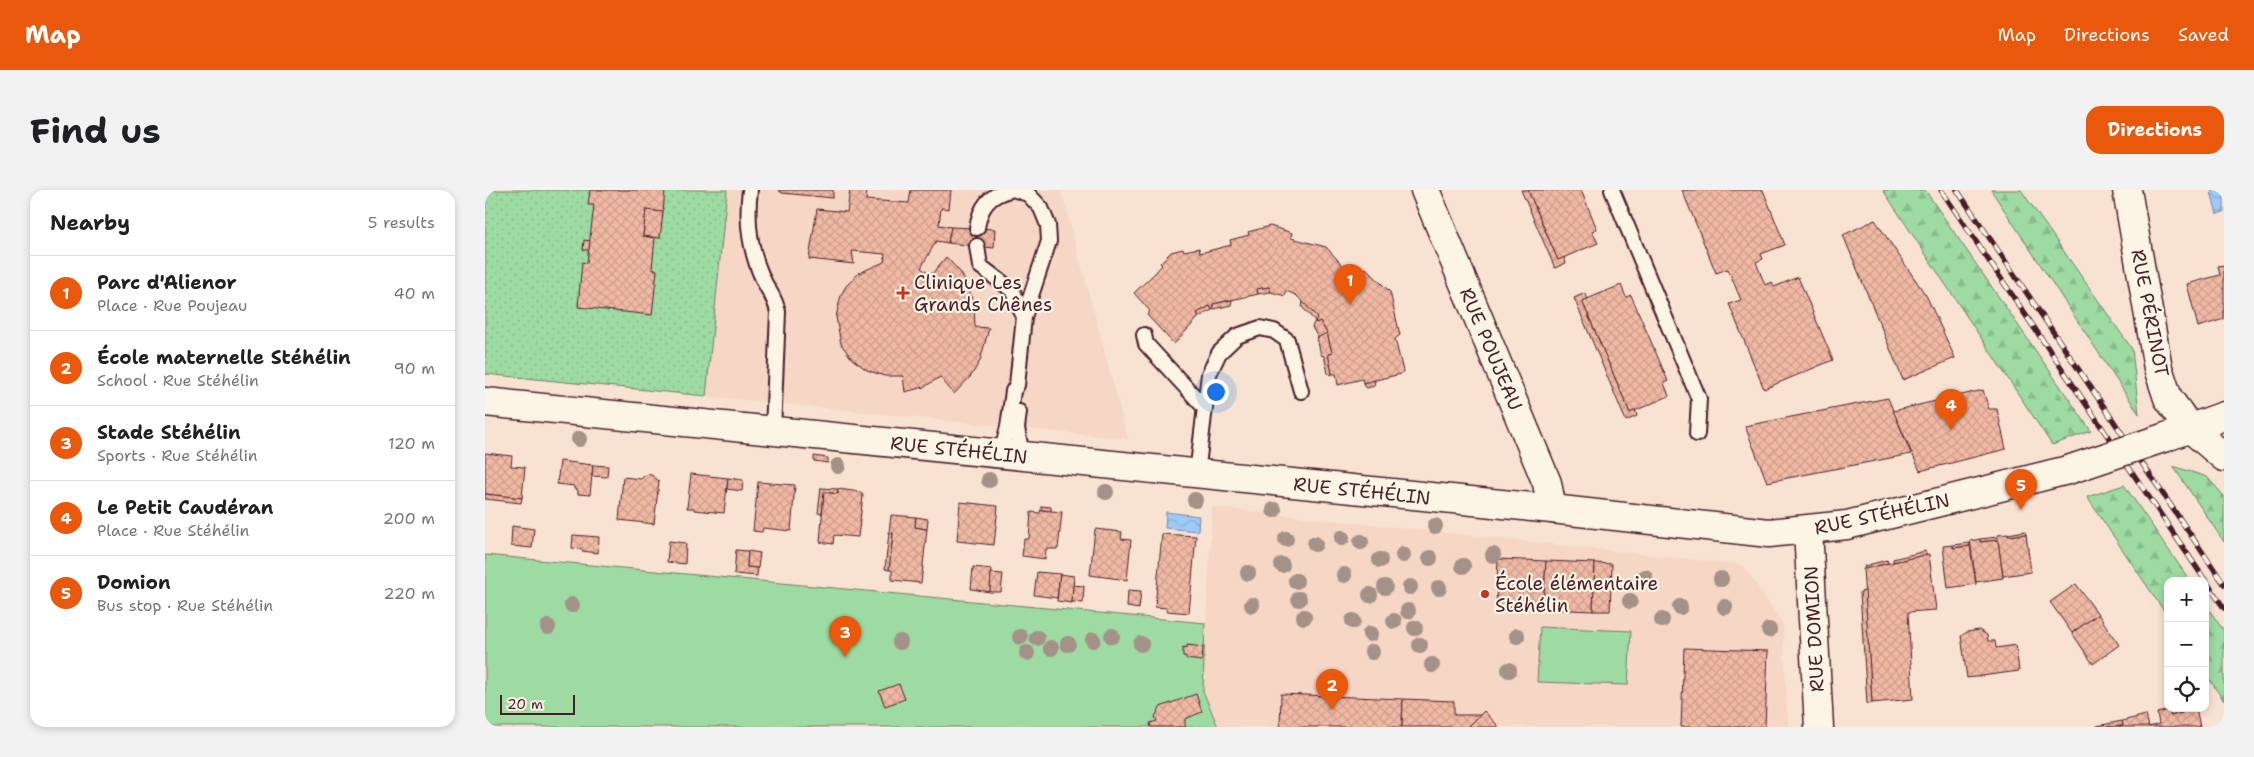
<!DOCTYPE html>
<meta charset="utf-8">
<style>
:root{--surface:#fff;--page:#f2f2f2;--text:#202124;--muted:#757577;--line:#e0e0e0;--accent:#ea580c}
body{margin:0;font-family:"Shantell Sans",sans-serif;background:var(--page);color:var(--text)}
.controls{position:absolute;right:15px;bottom:15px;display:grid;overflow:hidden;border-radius:10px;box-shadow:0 2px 8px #0003}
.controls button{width:45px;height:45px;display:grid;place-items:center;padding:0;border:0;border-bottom:1px solid var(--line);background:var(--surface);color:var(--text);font:25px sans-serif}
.scale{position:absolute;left:15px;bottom:12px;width:75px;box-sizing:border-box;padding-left:5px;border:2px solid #4a1f2b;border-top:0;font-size:14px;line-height:18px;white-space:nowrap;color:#4a1f2b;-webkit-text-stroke:4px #fcf5e5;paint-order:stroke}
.you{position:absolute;left:730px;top:201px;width:18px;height:18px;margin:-12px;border:4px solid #fff;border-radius:50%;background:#1a73e8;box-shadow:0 0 0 8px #1a73e833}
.badge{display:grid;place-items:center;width:32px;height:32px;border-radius:50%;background:var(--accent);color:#fff;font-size:16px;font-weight:700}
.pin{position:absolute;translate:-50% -41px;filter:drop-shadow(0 1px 2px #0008)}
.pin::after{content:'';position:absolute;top:26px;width:18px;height:15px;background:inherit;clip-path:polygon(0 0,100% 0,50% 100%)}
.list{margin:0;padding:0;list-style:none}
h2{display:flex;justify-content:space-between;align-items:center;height:65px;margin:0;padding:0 20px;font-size:21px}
h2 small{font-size:16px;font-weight:400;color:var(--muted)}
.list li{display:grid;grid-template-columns:32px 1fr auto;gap:15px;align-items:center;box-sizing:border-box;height:75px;padding:0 20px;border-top:1px solid var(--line)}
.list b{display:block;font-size:19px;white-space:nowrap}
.list p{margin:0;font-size:16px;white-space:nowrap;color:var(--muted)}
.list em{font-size:16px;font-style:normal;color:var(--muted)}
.icon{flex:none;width:28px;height:28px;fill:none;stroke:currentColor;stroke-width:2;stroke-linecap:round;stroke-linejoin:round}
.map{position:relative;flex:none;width:1739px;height:537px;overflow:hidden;border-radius:15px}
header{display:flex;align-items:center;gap:30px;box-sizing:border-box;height:70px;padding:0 25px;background:var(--accent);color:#fff}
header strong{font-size:24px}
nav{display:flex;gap:28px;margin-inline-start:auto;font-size:18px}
.intro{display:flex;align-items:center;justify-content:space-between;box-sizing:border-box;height:120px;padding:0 30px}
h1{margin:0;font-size:35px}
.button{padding:12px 22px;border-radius:15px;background:var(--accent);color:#fff;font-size:18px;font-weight:700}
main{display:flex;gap:30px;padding:0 30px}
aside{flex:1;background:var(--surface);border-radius:15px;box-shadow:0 2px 8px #0003}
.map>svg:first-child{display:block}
</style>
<header>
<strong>Map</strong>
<nav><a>Map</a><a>Directions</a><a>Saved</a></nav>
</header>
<div class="intro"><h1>Find us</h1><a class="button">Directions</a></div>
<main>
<aside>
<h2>Nearby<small>5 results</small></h2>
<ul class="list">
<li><span class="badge">1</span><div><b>Parc d'Alienor</b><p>Place · Rue Poujeau</p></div><em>40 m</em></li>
<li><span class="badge">2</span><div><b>École maternelle Stéhélin</b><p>School · Rue Stéhélin</p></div><em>90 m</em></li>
<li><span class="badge">3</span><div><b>Stade Stéhélin</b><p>Sports · Rue Stéhélin</p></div><em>120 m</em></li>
<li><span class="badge">4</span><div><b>Le Petit Caudéran</b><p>Place · Rue Stéhélin</p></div><em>200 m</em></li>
<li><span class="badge">5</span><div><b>Domion</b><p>Bus stop · Rue Stéhélin</p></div><em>220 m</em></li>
</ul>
</aside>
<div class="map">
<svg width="1739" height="537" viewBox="0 0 1739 537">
<defs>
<pattern id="grass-dots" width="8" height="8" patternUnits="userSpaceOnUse" patternTransform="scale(1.25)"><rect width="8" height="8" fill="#9ddba3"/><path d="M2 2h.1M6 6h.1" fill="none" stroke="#89bc8c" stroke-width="1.8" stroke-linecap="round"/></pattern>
<pattern id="forest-firs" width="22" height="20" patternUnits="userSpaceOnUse" patternTransform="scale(1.25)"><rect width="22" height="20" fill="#9ddba3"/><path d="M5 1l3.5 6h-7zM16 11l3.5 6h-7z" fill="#89bc8c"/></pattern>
<pattern id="water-waves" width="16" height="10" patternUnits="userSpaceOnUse" patternTransform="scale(1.25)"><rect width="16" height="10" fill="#9dcbf8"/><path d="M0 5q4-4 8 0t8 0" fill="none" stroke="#89aed5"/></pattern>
<pattern id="building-cross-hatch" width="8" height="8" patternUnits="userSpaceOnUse" patternTransform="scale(1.25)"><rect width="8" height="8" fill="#f0b9a4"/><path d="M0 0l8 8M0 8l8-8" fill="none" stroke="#cf9f8d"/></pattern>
</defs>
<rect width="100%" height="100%" fill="#f8e3d2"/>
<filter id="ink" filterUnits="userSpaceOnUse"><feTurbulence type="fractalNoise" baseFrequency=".02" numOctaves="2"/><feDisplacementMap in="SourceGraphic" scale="10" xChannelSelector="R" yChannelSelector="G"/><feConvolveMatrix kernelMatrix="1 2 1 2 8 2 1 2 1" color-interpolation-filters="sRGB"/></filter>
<g filter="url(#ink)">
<g fill="#f6d6c4">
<polygon points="242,0 576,0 643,249 221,206"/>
<polygon points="727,317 1258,375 1298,434 1303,537 733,537 718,501"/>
</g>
<polygon fill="url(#grass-dots)" stroke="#747d67" points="0,0 242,0 221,206 0,184"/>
<g fill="url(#forest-firs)" stroke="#747d67">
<polygon points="1398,0 1440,0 1606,241 1567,255"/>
<polygon points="1506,0 1536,0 1647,159 1654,224"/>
<polygon points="1688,276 1722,287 1739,306 1739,352"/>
<polygon points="1639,295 1705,391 1683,391 1683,427 1602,307"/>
<polygon points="1720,414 1739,441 1739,511 1720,483"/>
</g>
<g fill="#9ddba3" stroke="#747d67">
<polygon points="0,365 720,433 718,501 733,537 0,537"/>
<polygon points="1055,437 1146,441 1143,495 1052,492"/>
</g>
<g fill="url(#water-waves)" stroke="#7c86a6">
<polygon points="1734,0 1739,0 1739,22 1732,24 1726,2"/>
<polygon points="681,322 714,326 713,341 680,338"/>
</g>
<g fill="url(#building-cross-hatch)" stroke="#4a1f2b">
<polygon points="105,0 180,0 178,22 161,20 158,46 170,48 167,79 172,80 167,125 93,117 97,72 102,73 109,15 103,15"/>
<polygon points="293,0 348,0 348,8 297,3"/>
<polygon points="365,0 382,0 381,10 424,13 426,0 466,0 464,19 456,18 454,35 466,37 463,53 451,51 436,78 446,85 461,67 464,70 476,83 484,99 489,115 490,137 504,138 495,171 486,186 469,204 455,187 439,197 420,202 418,186 399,186 382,180 367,169 356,154 351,127 356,105 361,96 374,83 399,72 400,64 367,61 369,74 324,69 332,19 362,22"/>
<polygon points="1036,0 1043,0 1073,70 1079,67 1081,73 1070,78"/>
<polygon points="1043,0 1096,0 1112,39 1107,41 1113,53 1073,70"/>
<polygon points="1197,0 1278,0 1300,55 1276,64 1278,69 1271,72 1280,95 1287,92 1289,97 1313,87 1348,170 1279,199 1244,114 1256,110 1243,79 1231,83"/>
<polygon points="161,20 178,22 175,48 158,46"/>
<polygon points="1390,30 1442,107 1470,168 1418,190 1358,45"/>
<polygon points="785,36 807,43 806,48 841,57 871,90 881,78 905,102 915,145 910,149 918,181 916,184 878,193 877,189 853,195 851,184 847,184 843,164 847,163 842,143 835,131 831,133 830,131 833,128 811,105 801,101 800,106 786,102 784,97 772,99 773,104 769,105 728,114 729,119 727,120 725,116 712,123 714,127 689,154 662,125 665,121 649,103 670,83 677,75 675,73 686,62 698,59 699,61 714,58 715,63 746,55 745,50 764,45 763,42"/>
<polygon points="466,37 510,39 509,58 463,53"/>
<polygon points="99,50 105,51 104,60 98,60"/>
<polygon points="1739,75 1739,129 1713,137 1702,94 1735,85 1733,76"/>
<polygon points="1136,95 1141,107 1146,105 1183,191 1179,193 1184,206 1145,223 1097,111"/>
<polygon points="784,97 786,102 773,104 772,99"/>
<polygon points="1100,103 1103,109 1097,111 1145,223 1150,220 1152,226 1141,231 1089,108"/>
<polygon points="747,110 746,115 729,119 728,114"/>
<polygon points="818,112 833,128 830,131 817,117"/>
<polygon points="725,116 727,120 714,127 712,123"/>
<polygon points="830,131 831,133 835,131 842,143 837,147 833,148 827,137"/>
<polygon points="842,143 847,163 843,164 847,184 845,185 843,183 839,166 836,165 832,148"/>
<polygon points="890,190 889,196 882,198 879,196 878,193"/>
<polygon points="1498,200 1504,219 1512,219 1521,259 1435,281 1408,221"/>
<polygon points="1403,208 1426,264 1282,292 1260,236"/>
<polygon points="0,263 27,266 26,276 40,277 37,308 0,304"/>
<polygon points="329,266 343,268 343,273 329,271"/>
<polygon points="75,271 108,275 105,305 93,304 93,300 89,299 89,296 72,294"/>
<polygon points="108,275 123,276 122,287 107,286"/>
<polygon points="165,284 174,291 169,334 134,330 138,287 156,289 160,285"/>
<polygon points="206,284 243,288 239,323 209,320 209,318 202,318"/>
<polygon points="243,288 258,290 257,301 242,299"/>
<polygon points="273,292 310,295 306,341 278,338 277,342 268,341"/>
<polygon points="336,298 353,299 353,304 339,302 337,324 333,323"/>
<polygon points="353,299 376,302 378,306 373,347 349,345 348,354 335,352 339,302 353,304"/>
<polygon points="0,304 37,308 36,313 0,309"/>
<polygon points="475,312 513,316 509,355 472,351"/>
<polygon points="556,316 566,317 566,321 556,320"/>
<polygon points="556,320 577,322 573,359 561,359 560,369 537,366 539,349 544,349 546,322 555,323"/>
<polygon points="406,325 431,327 430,337 442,339 436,393 407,390 407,380 404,380 408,343 404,343"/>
<polygon points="431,327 443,329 442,339 430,337"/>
<polygon points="27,336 49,339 47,358 26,356"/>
<polygon points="610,339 637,342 636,349 646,350 642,390 605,385"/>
<polygon points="1540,341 1541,344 1523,346 1523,344"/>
<polygon points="404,343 408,343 404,380 400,379"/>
<polygon points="677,344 711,346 704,423 682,421 682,418 670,417"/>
<polygon points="1523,344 1523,346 1541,344 1546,382 1518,386 1512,345"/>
<polygon points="88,345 114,347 113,363 97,361 97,359 87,358"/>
<polygon points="1513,347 1513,350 1495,352 1495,349"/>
<polygon points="1495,349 1495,352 1513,350 1518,388 1491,392 1485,351"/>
<polygon points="184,351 201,353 200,374 182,372"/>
<polygon points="1485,353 1485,356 1468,358 1468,355"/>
<polygon points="1468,355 1468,358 1485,356 1491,394 1463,398 1458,356"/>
<polygon points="251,360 263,361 262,377 273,378 272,386 249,384"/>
<polygon points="263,361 275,363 273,378 262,377"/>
<polygon points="1440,361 1442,365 1408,372 1408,369"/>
<polygon points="1444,364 1451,420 1423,422 1428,509 1387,513 1378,379"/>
<polygon points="1013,369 1061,371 1058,419 1011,417"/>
<polygon points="1402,370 1403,373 1380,379 1379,376"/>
<polygon points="1061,371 1110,373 1108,421 1058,419"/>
<polygon points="1110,373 1127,374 1125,421 1108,421"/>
<polygon points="488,377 507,379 505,402 486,399"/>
<polygon points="552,382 575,384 572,408 549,405"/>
<polygon points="506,383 518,384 516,402 505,402"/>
<polygon points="575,384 589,386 587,413 572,411"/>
<polygon points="1591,394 1613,424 1587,443 1565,412"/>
<polygon points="588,395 599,396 598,413 587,412"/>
<polygon points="643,400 656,401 654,419 642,417"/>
<polygon points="1380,401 1387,513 1382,514 1375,402"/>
<polygon points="1613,424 1634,455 1608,474 1587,443"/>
<polygon points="1494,440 1502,445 1503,451 1510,451 1511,458 1531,455 1534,481 1482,488 1476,446 1482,442"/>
<polygon points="702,455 718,457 717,471 701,469 701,466 698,466 698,457 702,458"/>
<polygon points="1199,458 1283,461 1280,537 1196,537"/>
<polygon points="414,494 420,509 400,516 394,501"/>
<polygon points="711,504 717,522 700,529 700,537 666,537 665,533 672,531 670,527 675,517"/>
<polygon points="796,504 918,509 917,537 795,537"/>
<polygon points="918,509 969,511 969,525 995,525 983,537 917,537"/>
<polygon points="1698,518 1711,518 1715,537 1634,537 1638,536 1637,531 1661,525 1664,537 1674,534 1672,523 1684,520 1686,526 1699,522"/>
<polygon points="1698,518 1699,522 1686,526 1684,520"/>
<polygon points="999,521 1014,537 983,537"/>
<polygon points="1637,531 1638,536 1612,537 1612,536"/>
</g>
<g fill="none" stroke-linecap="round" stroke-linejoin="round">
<g stroke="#4a1f2b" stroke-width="18">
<g id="lane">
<path d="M265,0C261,31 264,58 277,87C283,102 289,104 293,122L288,241"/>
<polyline points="1127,0 1214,209 1212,244"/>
<path d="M492,38C495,17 504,5 525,0"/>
<polyline points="492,56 495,76 527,100 539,127 564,51 563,35 556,18 543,4 531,0"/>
<polyline points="659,145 661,154 720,218"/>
<polyline points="534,222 532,238 537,266"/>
<polyline points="516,264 523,237 528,201 532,195 539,127"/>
<polyline points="712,284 724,184 734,163 752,146 775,138 789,141 802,150 816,201"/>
</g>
</g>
<g stroke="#4a1f2b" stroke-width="31">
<g id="street">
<polyline points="940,0 1062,293 1067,319"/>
<polyline points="1642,0 1673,178 1683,208 1705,238 1739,267"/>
<polyline points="1323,340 1334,537"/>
</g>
</g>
<g stroke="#4a1f2b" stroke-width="31">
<g id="secondary">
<polyline points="0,212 1067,319 1284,343 1362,335 1583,280"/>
<polyline points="1681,247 1739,226"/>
</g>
</g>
<use href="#lane" stroke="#fcf5e5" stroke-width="14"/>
<use href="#street" stroke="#fcf5e5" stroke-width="28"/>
<use href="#secondary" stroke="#fcf5e5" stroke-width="28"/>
<g stroke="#4a1f2b" stroke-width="5.5">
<g id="rail">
<polyline points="1456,0 1739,418"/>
<polyline points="1472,0 1739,394"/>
</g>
</g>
<use href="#rail" stroke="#fcf5e5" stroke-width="4" stroke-dasharray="11" stroke-linecap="butt"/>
<g stroke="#4a1f2b" stroke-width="31" stroke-linecap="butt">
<polyline id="secondary-bridge" points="1583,280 1681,247"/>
</g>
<use href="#secondary-bridge" stroke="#fcf5e5" stroke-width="28"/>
</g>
<g fill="#a49187">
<circle cx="94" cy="249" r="8"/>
<circle cx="353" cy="276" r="8"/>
<circle cx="504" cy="290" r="8"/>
<circle cx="621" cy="302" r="8"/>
<circle cx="710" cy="310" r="8"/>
<circle cx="789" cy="320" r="8"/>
<circle cx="950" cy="336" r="8"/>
<circle cx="857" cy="348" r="8"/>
<circle cx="801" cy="349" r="8"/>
<circle cx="876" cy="352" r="8"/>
<circle cx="830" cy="354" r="8"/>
<circle cx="918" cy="365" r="8"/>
<circle cx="1008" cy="365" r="8"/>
<circle cx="945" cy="368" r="8"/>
<circle cx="895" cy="370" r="8"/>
<circle cx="797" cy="375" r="8"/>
<circle cx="978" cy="376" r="8"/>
<circle cx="763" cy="383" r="8"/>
<circle cx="859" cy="385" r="8"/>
<circle cx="1160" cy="387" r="8"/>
<circle cx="1236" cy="389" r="8"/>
<circle cx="811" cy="391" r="8"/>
<circle cx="900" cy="397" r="8"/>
<circle cx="925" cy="397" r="8"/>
<circle cx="954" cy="398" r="8"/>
<circle cx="885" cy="405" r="8"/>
<circle cx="814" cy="409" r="8"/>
<circle cx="1145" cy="411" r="8"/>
<circle cx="87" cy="415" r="8"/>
<circle cx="767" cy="415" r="8"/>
<circle cx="1195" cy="417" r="8"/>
<circle cx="1240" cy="417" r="8"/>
<circle cx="923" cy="421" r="8"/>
<circle cx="819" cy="427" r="8"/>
<circle cx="1177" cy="430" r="8"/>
<circle cx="868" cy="431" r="8"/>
<circle cx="909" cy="431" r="8"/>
<circle cx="63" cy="437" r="8"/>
<circle cx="930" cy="438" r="8"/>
<circle cx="1284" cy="440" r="8"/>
<circle cx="885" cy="444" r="8"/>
<circle cx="627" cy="446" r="8"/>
<circle cx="1032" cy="446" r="8"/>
<circle cx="535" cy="447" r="8"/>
<circle cx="552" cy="448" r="8"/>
<circle cx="608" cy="450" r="8"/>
<circle cx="415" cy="452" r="8"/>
<circle cx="583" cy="454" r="8"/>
<circle cx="656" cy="454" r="8"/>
<circle cx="935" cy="455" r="8"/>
<circle cx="566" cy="458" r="8"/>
<circle cx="887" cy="462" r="8"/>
<circle cx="542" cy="463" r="8"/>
<circle cx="947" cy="475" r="8"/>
<circle cx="1024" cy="480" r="8"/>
</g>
</g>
<g fill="#c8321e" stroke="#fcf5e5" stroke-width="2">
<path d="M415.5 95.5h5v5h5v5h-5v5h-5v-5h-5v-5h5z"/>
<circle cx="1000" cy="404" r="5"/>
</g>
<g text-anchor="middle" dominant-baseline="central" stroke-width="4.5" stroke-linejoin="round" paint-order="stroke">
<g font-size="19" fill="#4a1f2b" stroke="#fcf5e5" text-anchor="start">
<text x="429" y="92">Clinique Les<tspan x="429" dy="22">Grands Chênes</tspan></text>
<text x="1010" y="393">École élémentaire<tspan x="1010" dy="22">Stéhélin</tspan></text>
</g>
<g font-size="19" fill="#4a1f2b" stroke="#fcf5e5">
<text transform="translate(1665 123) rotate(79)">RUE PÉRINOT</text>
<text transform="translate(1006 159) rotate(67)">RUE POUJEAU</text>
<text transform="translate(474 260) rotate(6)">RUE STÉHÉLIN</text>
<text transform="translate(877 301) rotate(6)">RUE STÉHÉLIN</text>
<text transform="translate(1397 324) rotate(-12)">RUE STÉHÉLIN</text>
<text transform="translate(1329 439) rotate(-93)">RUE DOMION</text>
</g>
</g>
</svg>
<div class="controls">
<button>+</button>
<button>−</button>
<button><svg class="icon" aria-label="locate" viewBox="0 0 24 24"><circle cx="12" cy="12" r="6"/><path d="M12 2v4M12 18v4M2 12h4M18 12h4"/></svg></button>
</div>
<div class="scale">20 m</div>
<div class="you"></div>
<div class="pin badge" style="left:865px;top:115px">1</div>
<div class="pin badge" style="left:847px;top:520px">2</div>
<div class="pin badge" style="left:360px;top:467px">3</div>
<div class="pin badge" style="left:1466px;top:240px">4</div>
<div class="pin badge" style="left:1536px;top:320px">5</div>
</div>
</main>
